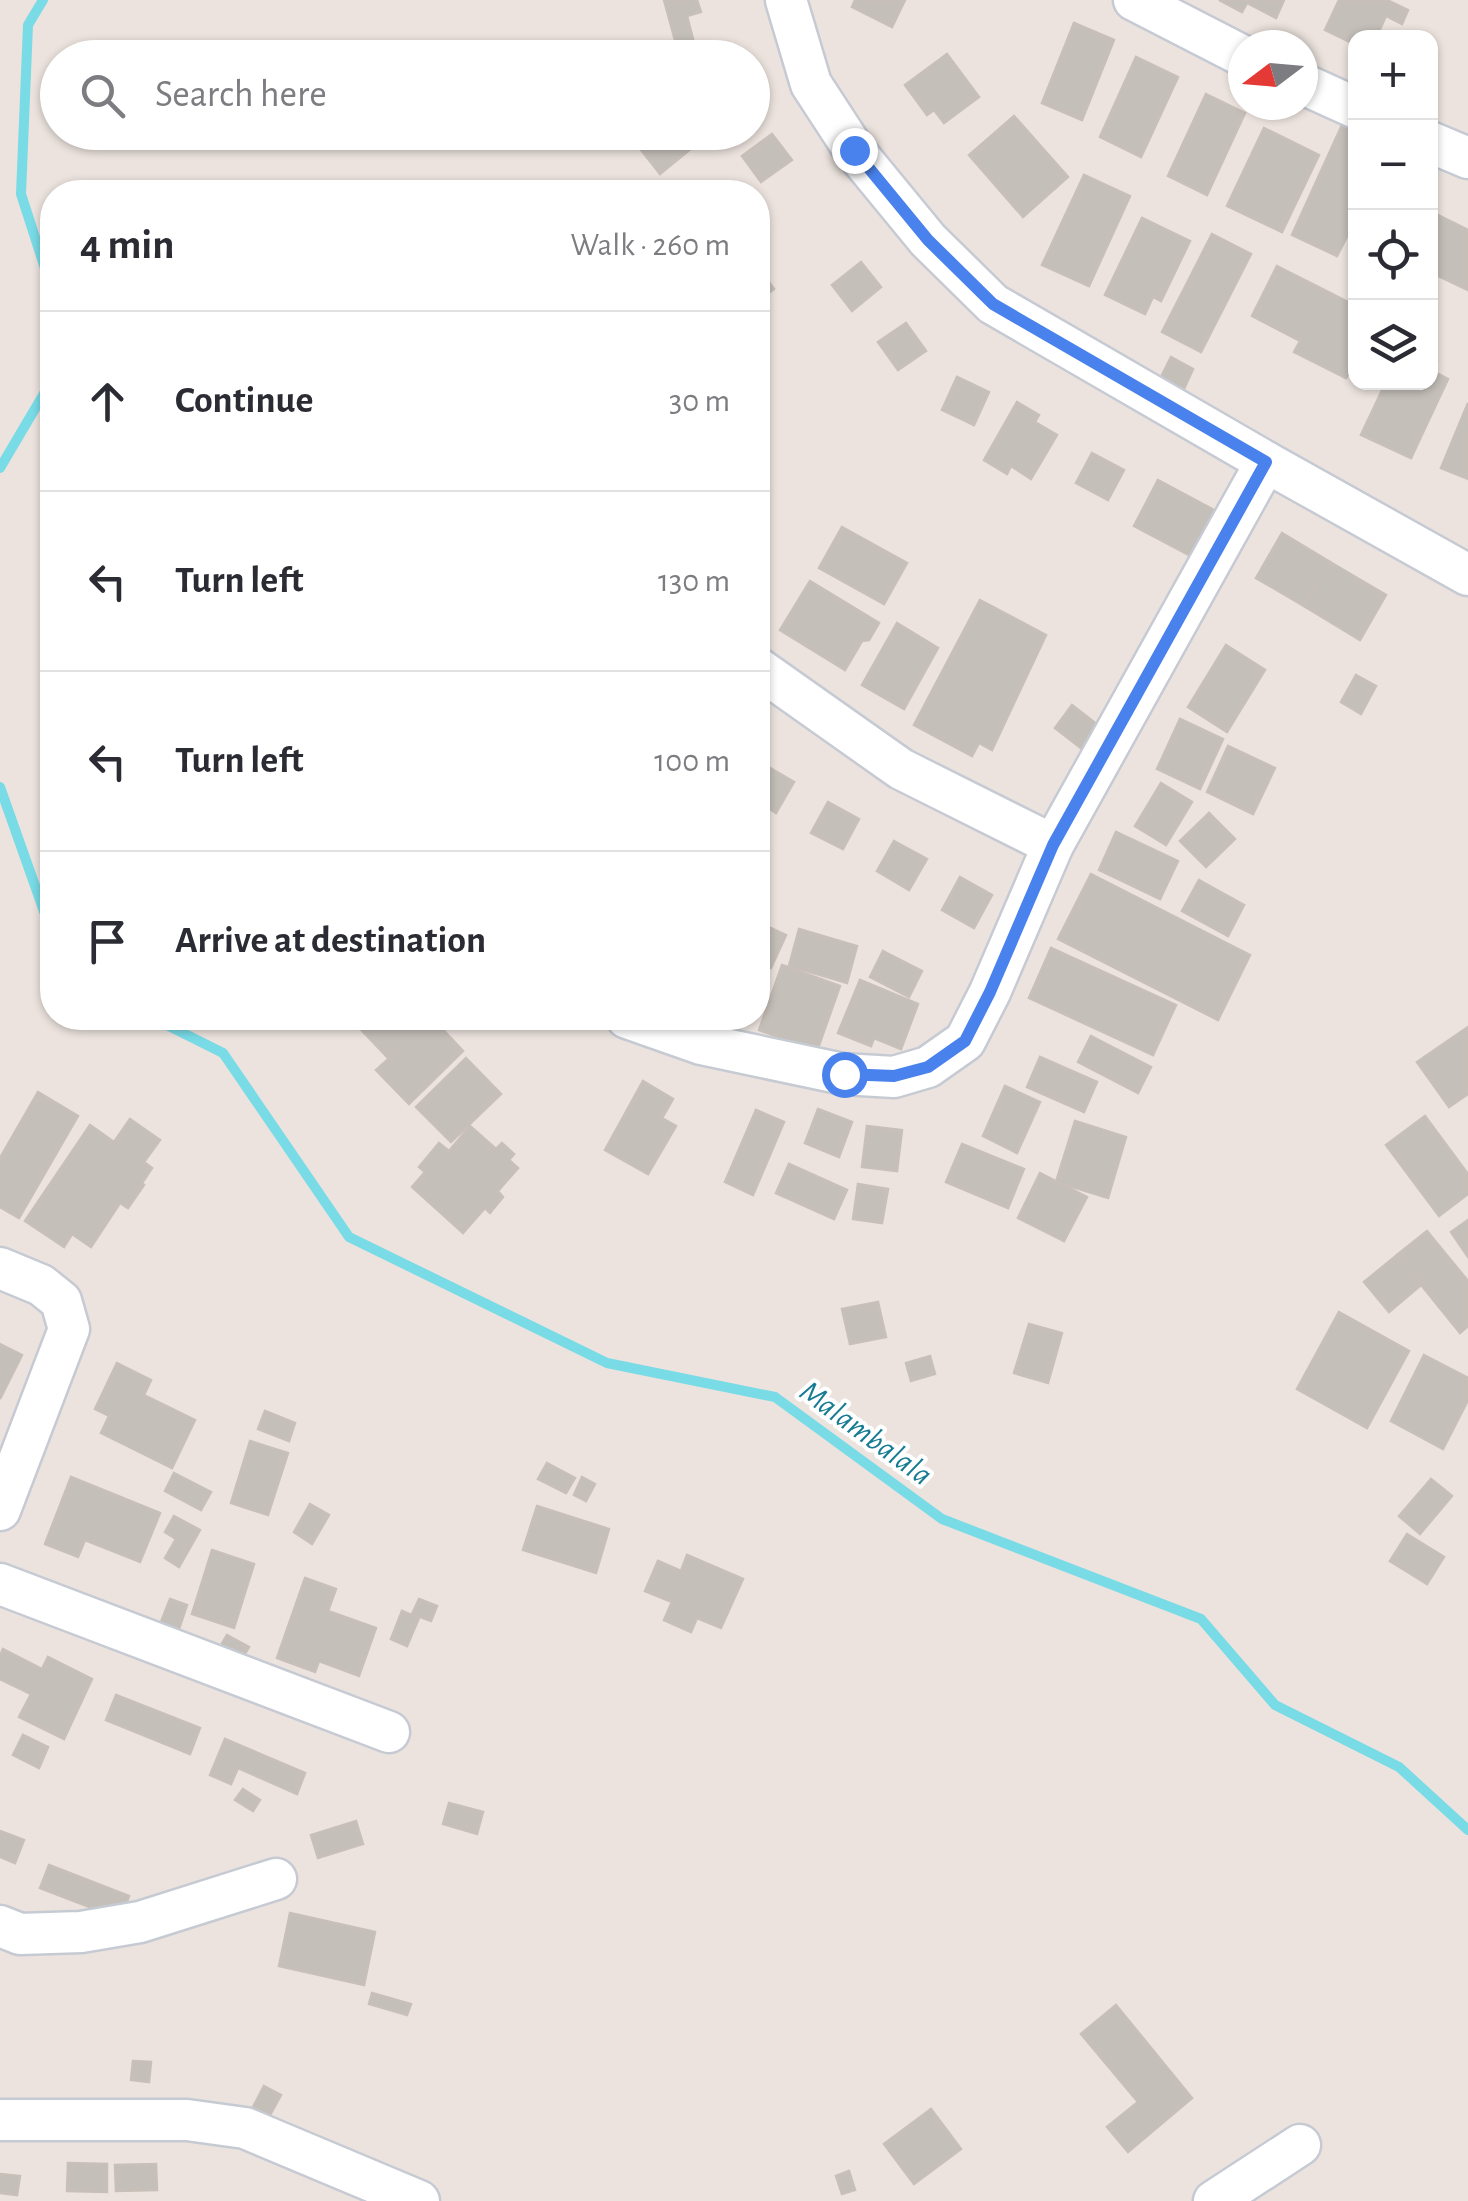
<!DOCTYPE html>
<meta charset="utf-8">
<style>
:root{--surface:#fff;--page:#f7f7f7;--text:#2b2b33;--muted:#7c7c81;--line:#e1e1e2}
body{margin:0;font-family:"Alegreya Sans",sans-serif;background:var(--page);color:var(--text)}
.controls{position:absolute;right:30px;top:30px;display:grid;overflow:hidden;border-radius:20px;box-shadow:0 2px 8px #0004}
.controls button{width:90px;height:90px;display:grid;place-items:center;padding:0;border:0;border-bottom:2px solid var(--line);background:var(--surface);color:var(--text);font:50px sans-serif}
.compass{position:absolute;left:1228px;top:30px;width:90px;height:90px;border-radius:50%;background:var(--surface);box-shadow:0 2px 8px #0004;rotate:254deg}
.stop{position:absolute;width:30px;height:30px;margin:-22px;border:8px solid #4982ed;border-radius:50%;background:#fff}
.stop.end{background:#4982ed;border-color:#fff;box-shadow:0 2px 10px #0008}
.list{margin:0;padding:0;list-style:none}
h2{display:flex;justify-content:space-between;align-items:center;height:130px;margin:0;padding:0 40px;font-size:42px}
h2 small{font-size:32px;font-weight:400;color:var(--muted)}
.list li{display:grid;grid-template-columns:65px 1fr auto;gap:30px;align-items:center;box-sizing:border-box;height:180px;padding:0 40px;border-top:2px solid var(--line)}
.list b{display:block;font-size:38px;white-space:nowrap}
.list em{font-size:32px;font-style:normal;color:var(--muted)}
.icon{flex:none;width:55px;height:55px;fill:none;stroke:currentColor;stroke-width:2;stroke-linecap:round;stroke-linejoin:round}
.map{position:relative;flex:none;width:1468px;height:2201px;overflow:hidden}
.search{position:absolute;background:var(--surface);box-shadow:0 2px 8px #0004;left:40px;top:40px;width:730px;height:110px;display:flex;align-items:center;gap:25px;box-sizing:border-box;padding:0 35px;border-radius:55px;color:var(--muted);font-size:38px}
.panel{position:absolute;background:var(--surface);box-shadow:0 2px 8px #0004;left:40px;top:180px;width:730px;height:850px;border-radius:40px}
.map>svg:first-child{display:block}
</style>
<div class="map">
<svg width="1468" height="2201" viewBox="0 0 1468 2201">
<rect width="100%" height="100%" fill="#ece3de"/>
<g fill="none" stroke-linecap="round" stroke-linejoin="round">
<g stroke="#78dbe6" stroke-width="10">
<polyline points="43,0 28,25 21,194 52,290"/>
<polyline points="0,468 52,380"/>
<polyline points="0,787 45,914 52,923"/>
<polyline points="153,1018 223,1053 349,1237 607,1363 775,1397 942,1519 1201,1619 1275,1705 1399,1767 1468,1830"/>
</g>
</g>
<g fill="#c4bfb9" stroke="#c7bfb8" stroke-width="2.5">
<polygon points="664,0 697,0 701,12 687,16 693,39 676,44"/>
<polygon points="855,0 905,0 892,27 852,7"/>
<polygon points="1219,0 1284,0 1276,18 1247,3 1242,12"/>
<polygon points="1339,0 1387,0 1408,10 1402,24 1386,16 1376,38 1356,38 1356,45 1325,30"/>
<polygon points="1074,23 1114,40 1082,120 1042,103"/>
<polygon points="947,54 979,97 944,123 934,110 927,115 905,85"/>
<polygon points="1136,57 1178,77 1141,157 1100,137"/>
<polygon points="1206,94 1245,113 1207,195 1168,176"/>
<polygon points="1014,116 1068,177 1023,217 969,155"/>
<polygon points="1342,125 1356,132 1356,219 1337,256 1292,235"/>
<polygon points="1264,128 1319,155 1282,232 1227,206"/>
<polygon points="627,132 681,132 693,147 660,174"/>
<polygon points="772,134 792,160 761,182 742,156"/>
<polygon points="1084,175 1130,196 1089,286 1042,265"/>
<polygon points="1430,211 1468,230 1468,290 1430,272"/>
<polygon points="1142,218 1190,241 1161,301 1153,297 1145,314 1105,295"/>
<polygon points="1212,234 1251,254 1201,352 1162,332"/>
<polygon points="861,262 881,287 852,311 832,285"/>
<polygon points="1277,266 1356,306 1356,360 1346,378 1294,352 1300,341 1252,316"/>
<polygon points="759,268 774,289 758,301 758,269"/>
<polygon points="906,323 926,351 898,370 878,342"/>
<polygon points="1171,357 1193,369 1183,391 1160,379"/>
<polygon points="1430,358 1437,361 1433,371 1448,379 1411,458 1361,435 1386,382 1430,382"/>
<polygon points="957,377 989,392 974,425 942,410"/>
<polygon points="1017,402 1039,415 1035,422 1057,435 1031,479 1011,466 1007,474 984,460"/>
<polygon points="1468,403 1468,479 1441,468"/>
<polygon points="1092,453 1124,470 1108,500 1076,483"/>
<polygon points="1158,480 1214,510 1191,556 1134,526"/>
<polygon points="842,527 907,563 884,604 819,568"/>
<polygon points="1282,533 1330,562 1304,606 1256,578"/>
<polygon points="1330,562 1386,595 1360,640 1304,606"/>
<polygon points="810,581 879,623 869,640 862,641 845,670 780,630"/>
<polygon points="980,600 1046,635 992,750 979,743 972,756 914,725"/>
<polygon points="897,623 938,648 904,709 862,685"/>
<polygon points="1226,645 1265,670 1227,732 1188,707"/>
<polygon points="1356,675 1376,686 1361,714 1341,702"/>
<polygon points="1072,705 1099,726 1082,749 1055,728"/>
<polygon points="1180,719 1223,739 1200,789 1157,769"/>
<polygon points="1228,746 1275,768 1253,814 1207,792"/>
<polygon points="765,765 794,782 776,813 758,801 758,777"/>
<polygon points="1161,783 1192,802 1166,845 1135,826"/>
<polygon points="828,802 859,819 843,849 811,833"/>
<polygon points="1209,813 1235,839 1206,867 1180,841"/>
<polygon points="1116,832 1178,861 1160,899 1099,870"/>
<polygon points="894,841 927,859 909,890 877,871"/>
<polygon points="1091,874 1250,955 1218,1020 1058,939"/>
<polygon points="960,877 992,895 974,928 942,910"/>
<polygon points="1199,880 1244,905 1228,936 1182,911"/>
<polygon points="758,922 786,935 771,968 758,963"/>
<polygon points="799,929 857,946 847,983 789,966"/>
<polygon points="1051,948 1176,1005 1153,1055 1029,998"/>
<polygon points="883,951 922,971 909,997 870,977"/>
<polygon points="782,965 840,986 817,1051 759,1030"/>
<polygon points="860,980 918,1004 901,1049 874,1038 871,1046 838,1033"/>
<polygon points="350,1018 434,1018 390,1060"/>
<polygon points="433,1019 463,1051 409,1104 376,1070"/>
<polygon points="1468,1027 1468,1094 1449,1107 1417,1062"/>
<polygon points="1091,1036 1151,1067 1138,1093 1078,1062"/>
<polygon points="1040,1057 1097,1082 1084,1112 1027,1087"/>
<polygon points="466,1058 501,1094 451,1142 416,1107"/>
<polygon points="643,1081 673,1099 662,1118 676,1126 648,1174 605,1150"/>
<polygon points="1005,1086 1040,1102 1017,1153 983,1136"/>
<polygon points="38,1092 78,1116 19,1218 0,1207 0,1158"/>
<polygon points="818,1109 852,1122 839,1157 805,1143"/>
<polygon points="756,1110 784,1122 753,1195 725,1182"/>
<polygon points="1425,1116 1468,1174 1468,1194 1439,1216 1386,1145"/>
<polygon points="130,1119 160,1140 144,1162 152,1168 142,1183 144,1185 128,1208 120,1203 91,1247 72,1234 64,1247 25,1221 90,1125 114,1142"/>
<polygon points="1075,1121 1126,1137 1108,1198 1056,1182"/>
<polygon points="470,1126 496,1149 502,1143 514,1154 509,1160 518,1168 498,1191 503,1197 490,1213 485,1208 463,1233 412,1187 425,1172 419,1167 439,1143 449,1151"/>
<polygon points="867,1126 902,1130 897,1171 862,1167"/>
<polygon points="962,1144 1024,1169 1008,1208 946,1182"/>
<polygon points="789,1164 847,1190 834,1219 776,1193"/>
<polygon points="1040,1173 1087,1197 1064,1241 1018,1218"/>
<polygon points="858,1184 888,1189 882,1223 853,1219"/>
<polygon points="1468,1220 1468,1257 1451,1232"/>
<polygon points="1427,1231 1468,1281 1468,1326 1460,1333 1397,1255"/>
<polygon points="1397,1255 1421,1285 1389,1312 1364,1282"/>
<polygon points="878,1302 886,1337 850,1344 842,1309"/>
<polygon points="1339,1312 1409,1351 1367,1428 1297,1389"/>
<polygon points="1029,1324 1062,1333 1048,1383 1014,1373"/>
<polygon points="0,1344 22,1355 0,1399"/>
<polygon points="1424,1355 1468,1378 1468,1400 1443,1449 1391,1421"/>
<polygon points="930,1356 935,1374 911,1381 906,1363"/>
<polygon points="117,1363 151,1380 144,1395 195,1420 172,1468 101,1433 109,1416 95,1409"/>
<polygon points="265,1411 295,1423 289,1441 258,1429"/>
<polygon points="250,1441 288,1453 268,1515 231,1503"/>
<polygon points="547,1463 575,1478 566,1493 538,1479"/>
<polygon points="174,1473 211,1492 201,1510 165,1491"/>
<polygon points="71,1477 160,1513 140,1562 85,1540 78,1557 45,1544"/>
<polygon points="582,1477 595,1484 586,1501 574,1495"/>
<polygon points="1431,1479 1452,1496 1420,1534 1399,1516"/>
<polygon points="310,1504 329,1515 312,1544 294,1532"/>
<polygon points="537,1506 609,1529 596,1573 523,1550"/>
<polygon points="174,1516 200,1530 179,1567 165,1558 176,1539 165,1532"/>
<polygon points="1407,1534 1444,1557 1427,1584 1390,1561"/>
<polygon points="212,1550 254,1564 234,1628 192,1614"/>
<polygon points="687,1555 743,1579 721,1628 697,1618 691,1632 664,1620 672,1602 645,1591 658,1561 681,1571"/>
<polygon points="305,1578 336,1589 328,1611 376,1628 359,1676 319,1661 315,1672 277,1658"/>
<polygon points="170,1599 187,1605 177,1635 159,1627"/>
<polygon points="419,1599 437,1606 431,1621 412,1614"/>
<polygon points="402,1611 419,1618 407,1646 391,1639"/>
<polygon points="227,1635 249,1647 239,1664 217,1652"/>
<polygon points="3,1649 42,1669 48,1657 92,1679 64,1739 19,1717 31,1694 0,1679 0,1656"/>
<polygon points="116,1695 200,1728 190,1754 106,1720"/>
<polygon points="23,1735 48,1747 39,1768 13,1755"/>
<polygon points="225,1739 305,1773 297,1794 238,1768 231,1784 210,1775"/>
<polygon points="243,1789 260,1800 253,1811 235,1800"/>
<polygon points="449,1803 483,1812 477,1834 443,1824"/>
<polygon points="356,1821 363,1844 318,1858 311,1835"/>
<polygon points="0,1831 24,1840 15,1863 0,1857"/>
<polygon points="49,1865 129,1896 121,1919 40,1888"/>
<polygon points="290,1913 375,1932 364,1985 279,1966"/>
<polygon points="372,1993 411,2004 407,2015 369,2004"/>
<polygon points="1116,2005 1192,2098 1128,2152 1107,2127 1138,2102 1081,2034"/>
<polygon points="133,2061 151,2062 149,2082 131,2080"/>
<polygon points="264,2086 281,2095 270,2115 253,2107"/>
<polygon points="931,2109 961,2149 914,2184 884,2144"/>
<polygon points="68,2163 107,2164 107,2192 67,2191"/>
<polygon points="156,2164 157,2190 116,2191 115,2165"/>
<polygon points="849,2171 855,2190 842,2194 836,2176"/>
<polygon points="0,2174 20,2176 17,2195 0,2193"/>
</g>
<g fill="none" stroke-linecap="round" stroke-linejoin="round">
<g stroke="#c6cbd3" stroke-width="45">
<g id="street">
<polyline points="786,0 811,84 854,150 928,240 993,304 1266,462 1468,575"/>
<polyline points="1134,0 1243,56"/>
<polyline points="1303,84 1356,108"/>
<polyline points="1430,142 1468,158"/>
<polyline points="758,668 901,769 1053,845"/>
<polyline points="627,1018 701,1044 843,1074 894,1077 928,1067 965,1041 990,992 1053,845 1266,462"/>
<polyline points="0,1268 41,1285 61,1301 69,1329 0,1510"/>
<polyline points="0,1584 389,1732"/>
<polyline points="0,1926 20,1934 81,1932 140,1922 276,1879"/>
<polyline points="0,2120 187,2120 245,2128 419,2201"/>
<polyline points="1214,2201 1300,2145"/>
</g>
</g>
<use href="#street" stroke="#fff" stroke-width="40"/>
</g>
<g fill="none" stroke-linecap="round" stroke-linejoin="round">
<polyline stroke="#4982ed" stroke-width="12" points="844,1074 894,1076 928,1067 965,1041 990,992 1053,845 1266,462 993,304 928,240 854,150"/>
</g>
<g text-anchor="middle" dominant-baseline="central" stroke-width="8" stroke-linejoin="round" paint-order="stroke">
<g font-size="32" font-style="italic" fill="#177c93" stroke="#fff">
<text transform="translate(866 1433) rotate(36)">Malambalala</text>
</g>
</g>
</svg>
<div class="controls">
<button>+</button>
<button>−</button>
<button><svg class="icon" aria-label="locate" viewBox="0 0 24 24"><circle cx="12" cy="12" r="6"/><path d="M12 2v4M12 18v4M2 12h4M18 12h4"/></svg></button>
<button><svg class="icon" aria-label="layers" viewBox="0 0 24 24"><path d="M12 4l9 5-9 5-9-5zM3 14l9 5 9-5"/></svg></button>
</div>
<svg class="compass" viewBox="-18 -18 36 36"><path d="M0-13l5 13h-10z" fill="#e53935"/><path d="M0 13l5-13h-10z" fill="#7c7c81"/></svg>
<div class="stop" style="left:844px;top:1074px"></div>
<div class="stop end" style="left:854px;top:150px"></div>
<div class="search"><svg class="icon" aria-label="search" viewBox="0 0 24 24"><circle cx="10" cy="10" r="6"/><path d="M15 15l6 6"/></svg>Search here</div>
<section class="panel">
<h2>4 min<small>Walk · 260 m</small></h2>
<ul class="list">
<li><svg class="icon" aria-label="ahead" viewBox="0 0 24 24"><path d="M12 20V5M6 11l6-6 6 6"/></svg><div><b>Continue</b></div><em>30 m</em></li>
<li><svg class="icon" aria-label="left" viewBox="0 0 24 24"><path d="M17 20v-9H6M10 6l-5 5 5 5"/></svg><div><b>Turn left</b></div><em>130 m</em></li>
<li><svg class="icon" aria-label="left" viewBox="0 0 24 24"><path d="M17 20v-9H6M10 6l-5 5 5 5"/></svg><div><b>Turn left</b></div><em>100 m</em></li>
<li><svg class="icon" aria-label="arrive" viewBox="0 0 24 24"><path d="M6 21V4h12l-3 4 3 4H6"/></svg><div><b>Arrive at destination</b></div></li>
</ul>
</section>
</div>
